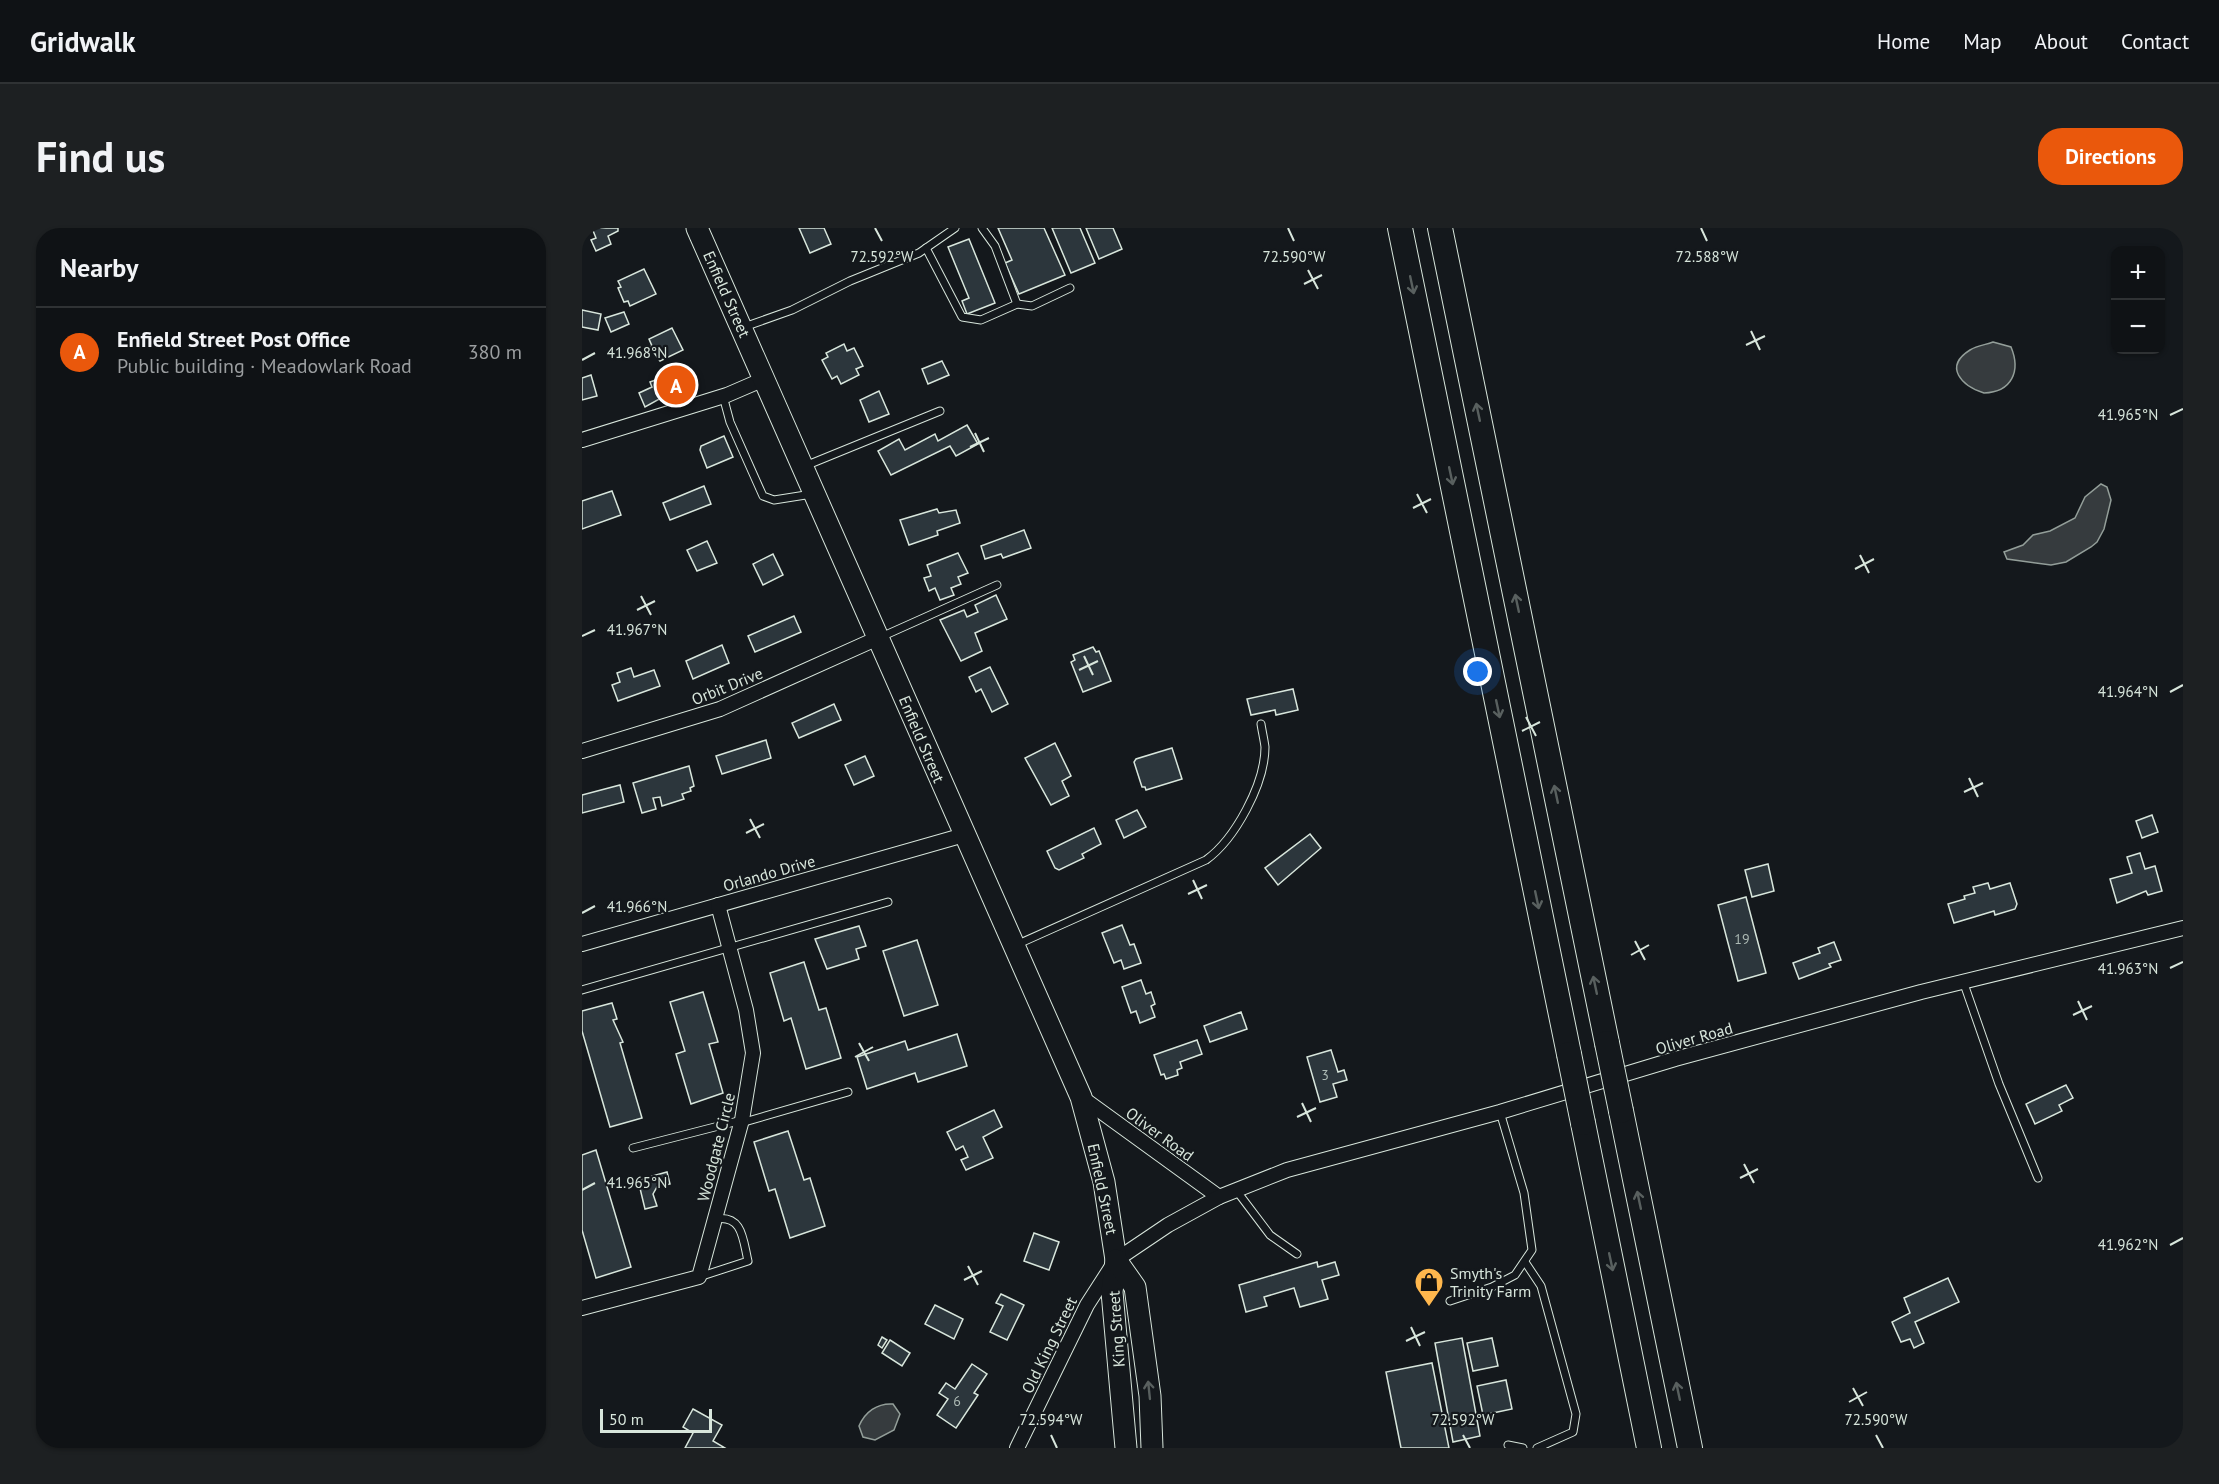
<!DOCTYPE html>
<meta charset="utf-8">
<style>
:root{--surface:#0f1215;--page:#1d2022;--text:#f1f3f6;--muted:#9b9ea0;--line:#2f3234;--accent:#ea580c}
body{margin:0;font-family:"PT Sans",sans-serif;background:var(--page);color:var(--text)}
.controls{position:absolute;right:18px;top:18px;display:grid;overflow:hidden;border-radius:12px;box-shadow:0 2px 4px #0004}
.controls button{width:54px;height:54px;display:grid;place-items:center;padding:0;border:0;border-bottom:2px solid var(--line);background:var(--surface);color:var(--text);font:30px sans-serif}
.scale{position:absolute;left:18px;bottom:15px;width:112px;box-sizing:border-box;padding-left:6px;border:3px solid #d8e6dc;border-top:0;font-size:16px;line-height:21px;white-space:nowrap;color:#d8e6dc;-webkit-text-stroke:4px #14181c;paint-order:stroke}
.you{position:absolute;left:896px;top:444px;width:21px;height:21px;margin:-15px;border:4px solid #fff;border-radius:50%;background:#1a73e8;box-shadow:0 0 0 9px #1a73e833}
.badge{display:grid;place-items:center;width:39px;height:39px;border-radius:50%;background:var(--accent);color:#fff;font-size:20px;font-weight:700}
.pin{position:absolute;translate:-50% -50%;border:3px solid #fff;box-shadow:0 2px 6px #0006}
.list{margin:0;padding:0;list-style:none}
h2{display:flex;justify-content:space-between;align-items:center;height:78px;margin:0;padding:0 24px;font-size:26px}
h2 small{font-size:20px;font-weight:400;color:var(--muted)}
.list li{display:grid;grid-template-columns:39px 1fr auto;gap:18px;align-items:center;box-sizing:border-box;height:90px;padding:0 24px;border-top:2px solid var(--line)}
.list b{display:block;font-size:22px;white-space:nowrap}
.list p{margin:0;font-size:20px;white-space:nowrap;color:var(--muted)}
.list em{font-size:20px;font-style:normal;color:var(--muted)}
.map{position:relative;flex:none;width:1601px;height:1220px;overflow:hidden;border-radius:24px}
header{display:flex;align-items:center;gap:36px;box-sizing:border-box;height:84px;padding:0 30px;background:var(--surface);border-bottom:2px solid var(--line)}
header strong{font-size:28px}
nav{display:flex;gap:33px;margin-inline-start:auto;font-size:21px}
.intro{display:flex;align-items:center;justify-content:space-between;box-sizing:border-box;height:144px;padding:0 36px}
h1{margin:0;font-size:42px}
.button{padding:15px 27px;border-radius:24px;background:var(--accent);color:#fff;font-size:21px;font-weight:700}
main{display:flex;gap:36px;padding:0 36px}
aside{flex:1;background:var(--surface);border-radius:24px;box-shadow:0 2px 4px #0004}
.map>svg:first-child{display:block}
</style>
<header>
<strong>Gridwalk</strong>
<nav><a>Home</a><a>Map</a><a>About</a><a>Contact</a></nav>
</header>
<div class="intro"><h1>Find us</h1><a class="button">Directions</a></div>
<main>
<aside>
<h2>Nearby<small></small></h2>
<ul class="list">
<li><span class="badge">A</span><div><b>Enfield Street Post Office</b><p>Public building · Meadowlark Road</p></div><em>380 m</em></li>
</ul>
</aside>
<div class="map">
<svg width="1601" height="1220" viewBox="0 0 1601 1220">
<rect width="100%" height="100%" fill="#14181c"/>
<g fill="#363b3e" stroke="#939e99" stroke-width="1.5">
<path d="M1411,114L1429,119C1439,143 1430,164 1402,165C1380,158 1361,139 1388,122C1396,117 1404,117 1411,114Z"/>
<polygon points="1519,256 1525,259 1529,272 1522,301 1515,314 1509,319 1484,334 1469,337 1425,331 1422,324 1441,317 1451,307 1468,303 1493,290 1503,269"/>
<path d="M311,1176L318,1186L312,1202L293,1212L281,1209L277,1198C283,1184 295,1175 311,1176Z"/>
</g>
<g fill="#2c363c" stroke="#d8e6dc" stroke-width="1.5">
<polygon points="10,0 36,0 36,3 26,8 29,16 14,23 9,12 14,10"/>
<polygon points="217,0 242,0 249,16 228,25"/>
<polygon points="416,0 462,0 483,47 437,66 423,35 430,32"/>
<polygon points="470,0 498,0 513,35 489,45"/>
<polygon points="504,0 531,0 540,21 517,31"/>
<polygon points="387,11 413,75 385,86 380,73 387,70 366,19"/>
<polygon points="62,41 74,66 48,78 46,73 42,74 36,60 39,59 36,53"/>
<polygon points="0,82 19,86 16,102 0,99"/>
<polygon points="42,84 47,96 29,104 23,90"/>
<polygon points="90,100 101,122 78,133 68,119 70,118 67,111"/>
<polygon points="262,116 265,123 272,120 281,138 274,141 277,147 259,156 255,148 250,151 240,132 246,129 244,125"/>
<polygon points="360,133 367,147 346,156 340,141"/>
<polygon points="105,141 113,159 90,169 88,165 63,179 57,165 70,159 68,154"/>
<polygon points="9,147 15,168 0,172 0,150"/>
<polygon points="297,163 307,186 287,194 278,172"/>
<polygon points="385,197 396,216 374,228 368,218 309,247 296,223 317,211 323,222 353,206 356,213"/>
<polygon points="142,208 151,229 125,240 118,222 119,218"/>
<polygon points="122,258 129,276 88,292 81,275"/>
<polygon points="30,263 39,287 0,301 0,273"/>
<polygon points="355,281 357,285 374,282 378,295 355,303 356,307 327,317 318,292"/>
<polygon points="442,302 449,320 421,330 419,326 403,331 399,318"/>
<polygon points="125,313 135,335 115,343 105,322"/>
<polygon points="376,325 386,345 376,349 379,356 369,360 372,367 358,372 353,360 347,363 342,350 349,348 345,337"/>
<polygon points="191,326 201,347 181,357 171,336"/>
<polygon points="414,367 425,391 393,405 400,423 379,433 358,392 382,382 385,389 396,384 393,377"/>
<polygon points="212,388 219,404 173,424 166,408"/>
<polygon points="140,417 147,435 111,451 104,433"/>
<polygon points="511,419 514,424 517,423 529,453 501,464 489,434 493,432 491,427"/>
<polygon points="408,439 426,476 410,484 399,461 394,464 387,449"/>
<polygon points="49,440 52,449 72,442 78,458 36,473 30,457 38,454 35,445"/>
<polygon points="711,461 716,482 694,487 693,482 669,487 665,471"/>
<polygon points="252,476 259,492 217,510 210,495"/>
<polygon points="184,512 189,530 140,546 134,528"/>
<polygon points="473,515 489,548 480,553 487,568 469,577 443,530"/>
<polygon points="590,520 600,551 564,562 563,559 560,559 552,534 554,531"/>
<polygon points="283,528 292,548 272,557 263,537"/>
<polygon points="107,538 112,558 108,560 109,563 100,566 102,571 80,578 78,569 71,570 74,581 60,585 51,555"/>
<polygon points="38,557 42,574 0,585 0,567"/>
<polygon points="555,582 564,599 542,610 534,592"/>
<polygon points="1570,587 1576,604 1560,610 1554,593"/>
<polygon points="512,600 519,616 500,626 502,630 477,642 473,640 465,623"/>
<polygon points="728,606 739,620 696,657 683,640"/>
<polygon points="1558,625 1563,641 1573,638 1580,663 1566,667 1564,663 1535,675 1528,651 1550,645 1545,629"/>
<polygon points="1186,636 1192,663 1170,669 1163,642"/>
<polygon points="1406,655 1408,661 1428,655 1435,676 1433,681 1413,687 1412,683 1372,695 1366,676 1383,671 1382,668 1393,665 1391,659"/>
<polygon points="1164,669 1184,745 1156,753 1136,677"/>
<polygon points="540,697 548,717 552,716 559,735 542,741 539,732 532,735 520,705"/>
<polygon points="277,698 284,718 274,721 277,731 245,741 233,711"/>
<polygon points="335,712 356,777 322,788 301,723"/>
<polygon points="1252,714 1259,732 1247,736 1249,739 1217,751 1211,735 1238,725 1236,720"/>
<polygon points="222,734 237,782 244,780 259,830 224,841 209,790 202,793 188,745"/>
<polygon points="559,752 564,766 569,764 573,776 569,778 573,789 558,795 554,783 549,785 540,759"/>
<polygon points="121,764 136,814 127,816 141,865 109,876 94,826 103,823 88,774"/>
<polygon points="30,775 35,791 31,792 41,814 38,815 60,890 28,899 0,803 0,783"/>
<polygon points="659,784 665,801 628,814 622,798"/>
<polygon points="375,806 385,838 336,854 333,845 285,861 275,829 323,813 326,822"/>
<polygon points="615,812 620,826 598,834 600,840 595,842 596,847 584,851 582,846 579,847 572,827"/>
<polygon points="749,822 756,844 762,842 765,852 751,856 755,869 738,874 725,829"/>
<polygon points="1484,857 1491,870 1477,877 1480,883 1453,896 1444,876"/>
<polygon points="412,882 420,899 401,909 411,930 384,942 379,932 386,929 381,918 374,922 365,904"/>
<polygon points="206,903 222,952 228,950 243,998 208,1010 193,961 187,963 172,914"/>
<polygon points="14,922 49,1039 14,1050 0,1002 0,927"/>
<polygon points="85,944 88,956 75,959 71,966 75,978 63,981 56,952"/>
<polygon points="452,1005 477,1014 467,1042 442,1033"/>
<polygon points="735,1034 736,1039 753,1034 757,1047 740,1052 746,1071 718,1079 712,1060 682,1069 685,1078 664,1084 657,1057"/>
<polygon points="1366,1050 1377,1074 1333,1094 1342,1115 1332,1120 1328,1111 1319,1114 1310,1094 1328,1085 1322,1070"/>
<polygon points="419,1066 442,1077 425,1112 408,1104 421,1078 414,1075"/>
<polygon points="353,1077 381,1091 372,1111 343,1096"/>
<polygon points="300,1109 305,1112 300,1120 296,1117"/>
<polygon points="880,1110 898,1208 871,1214 853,1115"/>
<polygon points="910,1110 916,1138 891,1143 885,1115"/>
<polygon points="308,1112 328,1125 320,1138 300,1125"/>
<polygon points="850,1135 867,1220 819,1220 804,1144"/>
<polygon points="390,1136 405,1146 392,1165 396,1167 374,1200 355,1187 366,1171 357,1165 364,1155 373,1161"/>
<polygon points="924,1152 930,1181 901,1187 895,1158"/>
<polygon points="111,1181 140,1197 131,1213 143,1220 103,1220 111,1205 101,1199"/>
</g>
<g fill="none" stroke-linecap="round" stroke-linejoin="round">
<g stroke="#d8e6dc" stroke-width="9">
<g id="lane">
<polyline points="400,0 413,18 435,76"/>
<polyline points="344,20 380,89 399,92 435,76 450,78 488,60"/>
<polyline points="162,99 210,82 268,53 337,25 373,0"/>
<polyline points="141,168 148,194 181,268 192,272 230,266"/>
<polyline points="223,238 358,183"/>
<polyline points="299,409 415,357"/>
<path d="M434,717L624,632C653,611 683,556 683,519C682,511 680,503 679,496"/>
<polyline points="1381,753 1417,856 1456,950"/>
<polyline points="0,762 306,674"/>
<polyline points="159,895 266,864"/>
<polyline points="51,920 160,892"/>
<polyline points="654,962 688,1007 715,1026"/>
<polyline points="943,1034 959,1058 994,1186 991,1204 955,1220"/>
<path d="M117,1049L166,1033C161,1012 161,986 133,991"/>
<polyline points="868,1073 910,1059 933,1047 950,1022 942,965 918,884"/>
<polyline points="926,1217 941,1220"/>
</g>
</g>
<g stroke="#d8e6dc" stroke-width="16">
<g id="street">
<polyline points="0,212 145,167 182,151"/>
<polyline points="0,523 138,481 296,410"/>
<polyline points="0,716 382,607"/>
<polyline points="499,869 637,969"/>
<polyline points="0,1080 117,1049 160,892 171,825 164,782 136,677"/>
<polyline points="435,1220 505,1077 534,1032 586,997 637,969 705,942 918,884 1093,831 1339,764 1601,700"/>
</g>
</g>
<g stroke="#d8e6dc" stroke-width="23">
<g id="primary">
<polyline points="115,0 499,869 522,954 534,1032 530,1064 544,1220"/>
<polyline points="534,1032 553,1059 568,1168 570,1220"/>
</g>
</g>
<g stroke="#d8e6dc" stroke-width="26">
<g id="highway">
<polyline points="818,0 987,826"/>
<polyline points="858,0 1025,815"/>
<polyline points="1039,883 1108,1220"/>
<polyline points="1001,895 1067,1220"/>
</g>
</g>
<use href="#lane" stroke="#14181c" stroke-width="7"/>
<use href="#street" stroke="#14181c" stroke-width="14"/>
<use href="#primary" stroke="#14181c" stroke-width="21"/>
<use href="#highway" stroke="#14181c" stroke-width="24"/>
<g stroke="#d8e6dc" stroke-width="26" stroke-linecap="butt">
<g id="highway-bridge">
<polyline points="1025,815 1039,883"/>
<polyline points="987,826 1001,895"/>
</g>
</g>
<use href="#highway-bridge" stroke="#14181c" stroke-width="24"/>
</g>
<defs><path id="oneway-shaft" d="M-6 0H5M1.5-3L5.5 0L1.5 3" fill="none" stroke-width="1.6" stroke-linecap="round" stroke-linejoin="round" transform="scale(1.5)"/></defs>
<g stroke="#59605f">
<use href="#oneway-shaft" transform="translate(830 57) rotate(78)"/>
<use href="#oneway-shaft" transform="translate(896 184) rotate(-102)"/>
<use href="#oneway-shaft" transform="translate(869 248) rotate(78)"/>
<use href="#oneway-shaft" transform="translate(935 375) rotate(-102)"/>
<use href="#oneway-shaft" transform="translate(916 481) rotate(78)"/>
<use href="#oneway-shaft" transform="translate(974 566) rotate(-102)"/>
<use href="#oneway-shaft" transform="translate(955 672) rotate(78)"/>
<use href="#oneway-shaft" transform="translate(1013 757) rotate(-102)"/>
<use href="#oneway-shaft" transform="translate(1057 972) rotate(-102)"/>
<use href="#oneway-shaft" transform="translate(1029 1034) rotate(78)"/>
<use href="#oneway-shaft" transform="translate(567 1162) rotate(-96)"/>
<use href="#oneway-shaft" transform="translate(1096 1163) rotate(-102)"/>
</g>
<path fill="none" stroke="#d8e6dc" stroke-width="2" d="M293,0L300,13M706,0L712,13M1119,0L1125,13M726,42L736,61M722,56L740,47M1169,103L1178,122M1164,117L1183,108M0,132L13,125M1588,187L1601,181M393,205L402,224M388,219L407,210M835,266L845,285M831,280L849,271M1278,327L1287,345M1273,341L1292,331M59,368L69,387M55,382L73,373M0,408L13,402M502,428L511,447M497,442L516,433M1588,464L1601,457M944,489L954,508M940,503L958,494M1387,550L1396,569M1382,564L1401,555M168,591L178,610M164,605L182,596M611,652L620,671M606,666L625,657M0,685L13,678M1053,713L1063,732M1049,727L1067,717M1588,740L1601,734M1496,773L1505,792M1491,787L1510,778M277,815L287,833M273,829L291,819M720,875L729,894M715,889L734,880M1162,936L1172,955M1158,950L1176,941M0,962L13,955M1588,1017L1601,1010M386,1038L396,1057M382,1052L400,1043M829,1099L838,1118M824,1113L843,1104M1271,1160L1281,1178M1267,1174L1285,1164M469,1207L475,1220M881,1207L888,1220M1294,1207L1301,1220"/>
<defs>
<g id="shop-pin" transform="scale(1.5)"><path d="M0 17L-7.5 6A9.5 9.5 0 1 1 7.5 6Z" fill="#ffb74d" stroke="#14181c"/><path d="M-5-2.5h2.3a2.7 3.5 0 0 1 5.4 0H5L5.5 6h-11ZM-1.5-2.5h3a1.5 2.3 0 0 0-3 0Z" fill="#111"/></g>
</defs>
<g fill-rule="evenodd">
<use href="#shop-pin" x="847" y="1054"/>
</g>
<g text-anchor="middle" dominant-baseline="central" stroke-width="4.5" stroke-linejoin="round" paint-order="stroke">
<g font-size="14" fill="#adbab4">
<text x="1160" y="711">19</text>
<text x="743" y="847">3</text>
<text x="375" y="1173">6</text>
</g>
<g font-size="16" fill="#d8e6dc" stroke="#14181c">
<text transform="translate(145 66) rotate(66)">Enfield Street</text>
<text transform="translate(145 458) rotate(-22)">Orbit Drive</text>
<text transform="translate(340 511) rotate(67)">Enfield Street</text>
<text transform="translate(187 645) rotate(-16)">Orlando Drive</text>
<text transform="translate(1112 810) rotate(-16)">Oliver Road</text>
<text transform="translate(578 906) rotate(36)">Oliver Road</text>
<text transform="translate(134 919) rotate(-76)">Woodgate Circle</text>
<text transform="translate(521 961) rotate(78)">Enfield Street</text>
<text transform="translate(534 1101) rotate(-94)">King Street</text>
<text transform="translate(467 1117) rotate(-64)">Old King Street</text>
</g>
<g font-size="16" fill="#d8e6dc" stroke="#14181c" text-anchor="start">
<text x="868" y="1045">Smyth's<tspan x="868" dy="18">Trinity Farm</tspan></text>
</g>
</g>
<g font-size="15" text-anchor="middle" fill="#d8e6dc" stroke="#14181c" stroke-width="4.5" stroke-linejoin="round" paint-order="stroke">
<text x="300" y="34">72.592°W</text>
<text x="712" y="34">72.590°W</text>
<text x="1125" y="34">72.588°W</text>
<text x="55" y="130">41.968°N</text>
<text x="1546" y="192">41.965°N</text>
<text x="55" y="407">41.967°N</text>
<text x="1546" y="469">41.964°N</text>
<text x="55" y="684">41.966°N</text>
<text x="1546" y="746">41.963°N</text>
<text x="55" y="960">41.965°N</text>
<text x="1546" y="1022">41.962°N</text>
<text x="469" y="1197">72.594°W</text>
<text x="881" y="1197">72.592°W</text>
<text x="1294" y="1197">72.590°W</text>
</g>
</svg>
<div class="controls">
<button>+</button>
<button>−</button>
</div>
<div class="scale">50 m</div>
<div class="you"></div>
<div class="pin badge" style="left:94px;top:157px">A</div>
</div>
</main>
